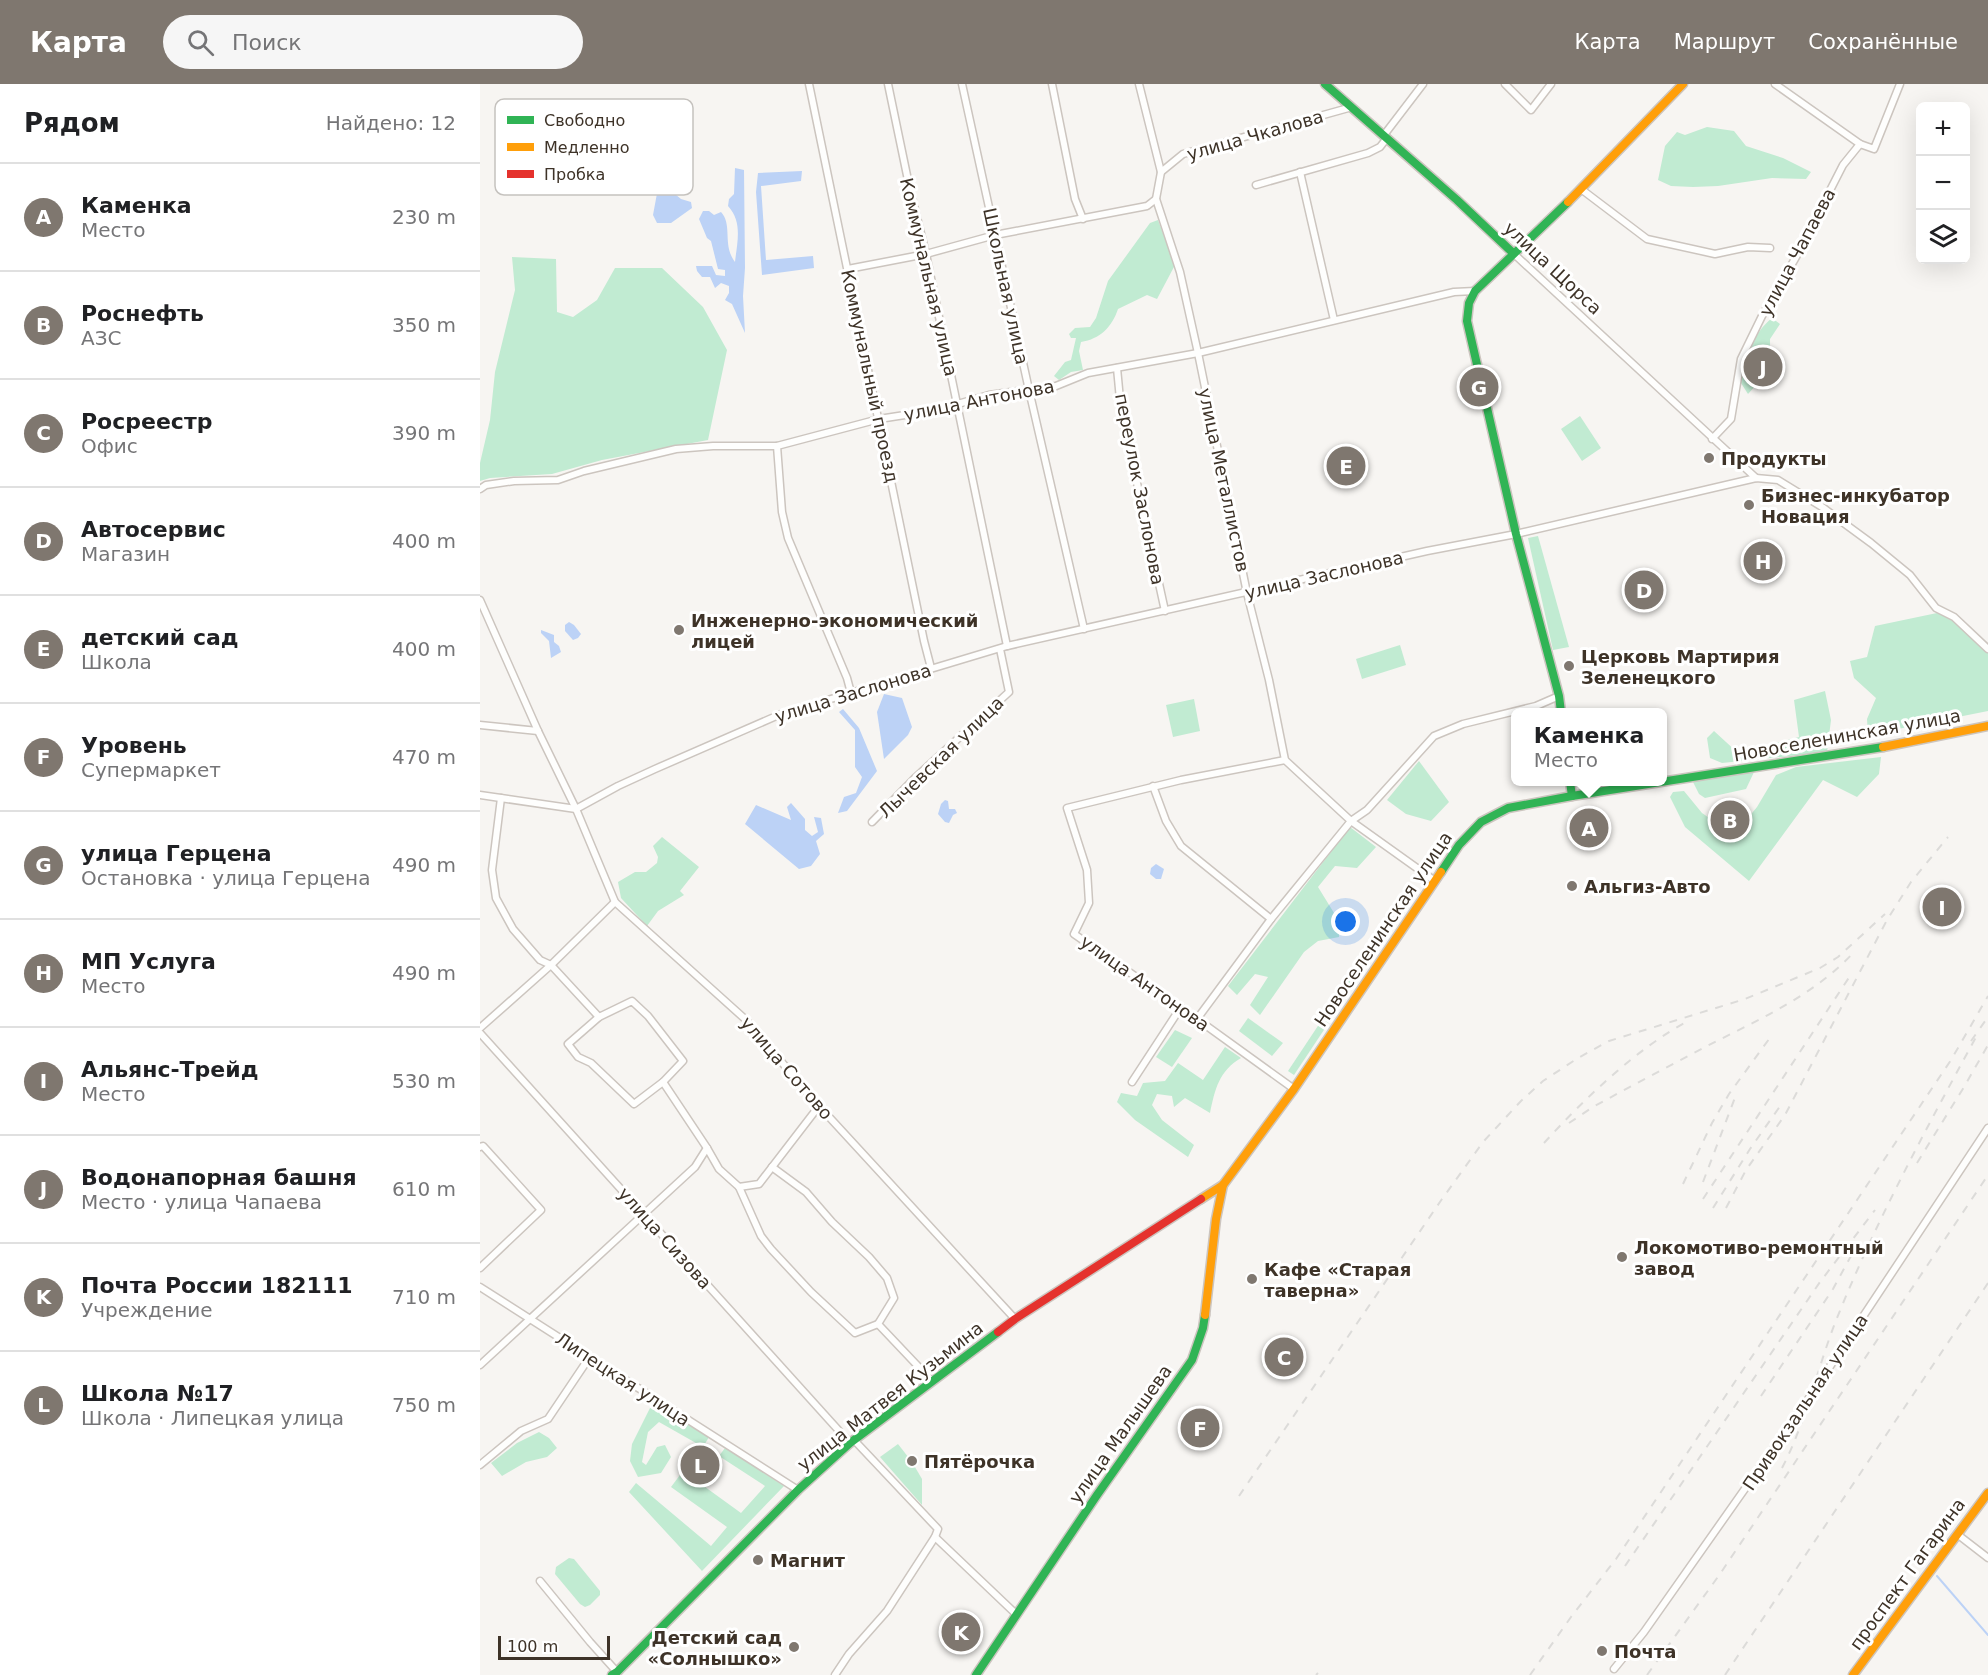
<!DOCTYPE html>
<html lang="ru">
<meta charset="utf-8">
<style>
:root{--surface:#fff;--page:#f6f6f6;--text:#202124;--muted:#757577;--line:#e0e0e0;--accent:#7f776f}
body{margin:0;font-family:"DejaVu Sans",sans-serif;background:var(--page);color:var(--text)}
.controls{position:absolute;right:18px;top:18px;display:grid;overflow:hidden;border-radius:9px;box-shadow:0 6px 24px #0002}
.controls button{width:54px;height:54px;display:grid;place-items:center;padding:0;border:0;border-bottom:2px solid var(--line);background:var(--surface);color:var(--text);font:30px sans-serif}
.scale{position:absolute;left:18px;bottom:15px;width:112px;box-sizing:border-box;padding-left:6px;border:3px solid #3e3328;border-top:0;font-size:16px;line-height:21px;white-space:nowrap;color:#3e3328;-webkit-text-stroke:4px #fff;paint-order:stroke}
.you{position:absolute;left:866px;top:838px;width:21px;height:21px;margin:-15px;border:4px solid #fff;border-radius:50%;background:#1a73e8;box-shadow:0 0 0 9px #1a73e833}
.badge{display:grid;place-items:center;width:39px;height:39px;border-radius:50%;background:var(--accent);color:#fff;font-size:20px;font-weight:700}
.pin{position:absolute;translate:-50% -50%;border:3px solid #fff;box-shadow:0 2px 6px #0006}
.popup{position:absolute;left:1031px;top:624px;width:156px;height:78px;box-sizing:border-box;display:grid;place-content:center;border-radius:9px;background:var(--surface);filter:drop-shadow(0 2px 4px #0005);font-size:20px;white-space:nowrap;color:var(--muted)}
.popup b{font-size:22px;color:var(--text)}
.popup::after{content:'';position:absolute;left:50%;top:100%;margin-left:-12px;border:12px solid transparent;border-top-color:var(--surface)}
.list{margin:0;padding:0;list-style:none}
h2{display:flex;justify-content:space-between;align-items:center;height:78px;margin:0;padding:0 24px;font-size:26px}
h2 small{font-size:20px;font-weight:400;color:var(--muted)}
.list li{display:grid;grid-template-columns:39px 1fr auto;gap:18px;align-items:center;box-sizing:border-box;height:108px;padding:0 24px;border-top:2px solid var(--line)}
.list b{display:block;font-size:22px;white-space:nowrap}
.list p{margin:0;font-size:20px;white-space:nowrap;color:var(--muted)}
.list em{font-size:20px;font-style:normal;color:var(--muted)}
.icon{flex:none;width:33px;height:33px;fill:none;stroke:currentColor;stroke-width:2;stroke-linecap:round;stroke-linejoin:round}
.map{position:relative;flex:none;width:1508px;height:1591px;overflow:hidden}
header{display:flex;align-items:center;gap:36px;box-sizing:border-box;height:84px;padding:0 30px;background:var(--accent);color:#fff}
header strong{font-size:28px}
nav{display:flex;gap:33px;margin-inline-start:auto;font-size:21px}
.search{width:420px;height:54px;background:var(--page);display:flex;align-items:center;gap:15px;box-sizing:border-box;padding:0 21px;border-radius:33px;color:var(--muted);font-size:22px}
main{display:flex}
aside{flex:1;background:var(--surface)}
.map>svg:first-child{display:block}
</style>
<header>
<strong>Карта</strong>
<div class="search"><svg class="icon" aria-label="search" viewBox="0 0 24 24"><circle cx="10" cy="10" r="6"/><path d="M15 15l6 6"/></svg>Поиск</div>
<nav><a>Карта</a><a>Маршрут</a><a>Сохранённые</a></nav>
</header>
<main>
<aside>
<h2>Рядом<small>Найдено: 12</small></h2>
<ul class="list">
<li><span class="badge">A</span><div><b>Каменка</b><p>Место</p></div><em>230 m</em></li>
<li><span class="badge">B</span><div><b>Роснефть</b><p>АЗС</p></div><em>350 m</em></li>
<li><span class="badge">C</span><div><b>Росреестр</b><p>Офис</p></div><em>390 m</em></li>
<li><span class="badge">D</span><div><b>Автосервис</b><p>Магазин</p></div><em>400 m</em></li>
<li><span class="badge">E</span><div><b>детский сад</b><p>Школа</p></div><em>400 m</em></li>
<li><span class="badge">F</span><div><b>Уровень</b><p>Супермаркет</p></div><em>470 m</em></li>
<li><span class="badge">G</span><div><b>улица Герцена</b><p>Остановка · улица Герцена</p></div><em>490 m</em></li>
<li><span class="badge">H</span><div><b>МП Услуга</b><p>Место</p></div><em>490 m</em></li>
<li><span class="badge">I</span><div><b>Альянс-Трейд</b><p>Место</p></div><em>530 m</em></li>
<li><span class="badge">J</span><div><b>Водонапорная башня</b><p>Место · улица Чапаева</p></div><em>610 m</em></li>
<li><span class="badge">K</span><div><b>Почта России 182111</b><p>Учреждение</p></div><em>710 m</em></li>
<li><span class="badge">L</span><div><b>Школа №17</b><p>Школа · Липецкая улица</p></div><em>750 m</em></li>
</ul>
</aside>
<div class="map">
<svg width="1508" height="1591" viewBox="0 0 1508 1591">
<rect width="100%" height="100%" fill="#f7f5f2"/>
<g fill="#c1ebd2">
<polygon points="1227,43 1254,47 1266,62 1303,74 1331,88 1326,95 1292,94 1238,102 1213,103 1191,102 1178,96 1185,62 1197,48 1205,51"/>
<path d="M678,136L695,181L677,215L667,211L638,225C632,243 620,255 601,258L599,267L603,286L591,288L579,296L574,292L585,278L591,276L596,254H591L589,250L595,244L610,243L616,234L628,197L670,139Z"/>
<polygon points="32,173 76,175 77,228 93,233 117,216 135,184 182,184 223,223 247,266 228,356 122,376 72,390 10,394 0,397 0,379 10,336 15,288 35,206"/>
<path d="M1292,234L1300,240L1290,255V275H1280L1275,281L1274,286L1278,291L1284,292L1268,310L1261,299C1264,276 1273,249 1292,234Z"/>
<polygon points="1100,332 1121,364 1102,377 1081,345"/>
<polygon points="1058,452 1089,563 1073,566 1048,454"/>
<polygon points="1457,529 1473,535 1508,568 1508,627 1388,651 1387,635 1396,614 1374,594 1370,577 1387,573 1395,542"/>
<polygon points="920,561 926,581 882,595 876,575"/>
<polygon points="1345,607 1351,636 1347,668 1242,679 1230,674 1227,654 1234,647 1258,669 1319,653 1314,616"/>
<polygon points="714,615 720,647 693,653 686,621"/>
<polygon points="1401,673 1399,690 1377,713 1343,696 1269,797 1205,743 1190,713 1193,708 1204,707 1222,729 1254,751 1277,723 1296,691 1316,683"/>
<polygon points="939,677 969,718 951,737 926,730 907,716"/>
<polygon points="1275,686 1266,705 1225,714 1219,710 1212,696"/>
<polygon points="870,743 896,763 877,784 855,782 838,803 859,837 859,853 838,857 824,868 780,931 770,921 788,893 775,890 757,911 748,902"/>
<polygon points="182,753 219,783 200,807 204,811 178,827 167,842 141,814 138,798 155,788 166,788 177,779 178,773 173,762"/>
<polygon points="889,865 895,869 814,991 808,987"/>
<polygon points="768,934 803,959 792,972 759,947"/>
<polygon points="695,946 712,954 692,983 676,973"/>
<path d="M745,963L761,974C739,987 735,1005 730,1029L705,1014L694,1023L692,1012L677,1010L672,1021L682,1036L714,1061L708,1073L655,1036L637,1018L641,1009L657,1012L663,999L685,997L698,979L723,996Z"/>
<polygon points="172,1320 229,1353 223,1363 179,1338 168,1348 162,1378 166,1381 177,1363 185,1361 191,1373 181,1389 158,1393 150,1377 152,1360"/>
<polygon points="59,1348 69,1354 77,1364 67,1373 46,1378 22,1392 11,1379 37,1359"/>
<polygon points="418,1360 432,1378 442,1395 442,1421 400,1373"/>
<polygon points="245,1364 304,1402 222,1487 149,1408 156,1399 231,1462 247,1443 191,1403 203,1387 261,1429 285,1402 239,1372"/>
<polygon points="89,1474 94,1475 120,1507 120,1511 110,1521 105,1523 100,1520 75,1490 76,1483"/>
</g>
<g fill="#bcd2f6">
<path d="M255,84L264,86L265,184L263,212L265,249L252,220L245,216L249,209V202L241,199L235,204L230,193H222L217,187L216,182H232L236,191L245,192V186L238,185L231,157L227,154L219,135L223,127H229L234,131L241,128C253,141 242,161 255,178C257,159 263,138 248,122L249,115L254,110Z"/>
<polygon points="322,87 321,97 281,102 286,176 333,172 334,184 282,191 276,108 278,89"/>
<polygon points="184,101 201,115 211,118 212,124 191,139 177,139 173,131 178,104"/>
<polygon points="89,538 94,541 101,550 98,554 93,556 85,547 85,541"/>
<polygon points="61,546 74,551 74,558 79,562 81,568 71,574 69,557 61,549"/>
<polygon points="404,610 422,614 432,643 428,651 404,675 397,628"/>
<polygon points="363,625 379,644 397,687 367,727 358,729 364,713 376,709 382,693 375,683 375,646 359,628"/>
<polygon points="465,716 468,717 469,725 475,725 477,729 473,731 469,739 465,738 458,730 461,720"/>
<polygon points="311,719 325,735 325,746 332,752 338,748 334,733 341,734 344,750 336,757 340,770 331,782 319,785 265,740 276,721 311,736 307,723"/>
<polygon points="676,780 684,785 681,795 676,795 670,790 671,784"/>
</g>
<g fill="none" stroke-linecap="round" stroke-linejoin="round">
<polyline stroke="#bcd2f6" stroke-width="2" points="1457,1492 1508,1551"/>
<g stroke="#ccc5bf" stroke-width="9">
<g id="street">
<polyline points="329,0 444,557 451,584"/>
<polyline points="408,0 429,101 446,170 527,562"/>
<polyline points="482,0 549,306 604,545"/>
<polyline points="572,0 595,115 603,135"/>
<polyline points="659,0 681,88 676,115 700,188 718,269 767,509 789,596 805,676 871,737 955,797"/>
<polyline points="1025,0 1051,26 1071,0"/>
<polyline points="1295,0 1380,60"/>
<polyline points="904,51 943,0"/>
<polyline points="681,88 703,70 872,23"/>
<polyline points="820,88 854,236"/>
<polyline points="776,101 888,69 900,63 907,54"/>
<polyline points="1101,105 1167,155 1235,170 1268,163 1290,164"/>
<polyline points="1033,169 1276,394"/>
<polyline points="368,185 446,170 515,151 667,122 676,115"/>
<polyline points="637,284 641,326 685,527"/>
<polyline points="1232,355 1251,335 1261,275 1282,232 1316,173 1363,81 1380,60 1394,65 1420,0"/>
<polyline points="297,362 302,428 308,454 367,594 371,609"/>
<polyline points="0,405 6,401 34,397 78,396 104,387 196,365 233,362 297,362 399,335 457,326 509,311 576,302 608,289 718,269 974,208 995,207"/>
<polyline points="0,516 58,647 96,725 135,818 265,935 339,1022 535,1235"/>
<polyline points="0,641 58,647"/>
<polyline points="805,676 701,696 587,724 607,786 609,819 594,850 717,935 814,1005"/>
<polyline points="673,702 686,737 701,762 791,835"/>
<polyline points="0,711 96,725 138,702 175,685 301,630 527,562 947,467 1036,450 1276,394 1298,396 1342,423 1391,459 1430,491 1456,524 1474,533 1508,565"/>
<polyline points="21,714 12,786 16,814 33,845 60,876 71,881 119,933"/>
<polyline points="392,738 436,693 529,608 520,565"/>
<polygon points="152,917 168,932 203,977 183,998 154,1020 111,979 98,973 88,960 119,933"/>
<polyline points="717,935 791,835 871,737 887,726 954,652 983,640 1056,622 1079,612"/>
<polyline points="0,944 71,881 135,818"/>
<polyline points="0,949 370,1359"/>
<polyline points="183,998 227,1064 239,1085 259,1103"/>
<polyline points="652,998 701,923"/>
<polyline points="339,1022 279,1100 259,1103 281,1152 291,1165 331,1208 375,1249 398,1240"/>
<polyline points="0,1063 3,1062 61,1126 0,1184"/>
<polyline points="292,1083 326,1108 352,1138 389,1173 407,1194 414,1214 398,1240 452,1297"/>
<polyline points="0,1203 318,1406"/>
<polyline points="0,1281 215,1083 227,1064"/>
<polyline points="0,1381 41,1347 68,1335 109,1274"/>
<polyline points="1477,1450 1508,1474"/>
<polyline points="455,1453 537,1531"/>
<polyline points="60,1497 110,1558 137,1588"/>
<polyline points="1134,1585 1164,1548 1331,1311 1508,1044"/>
<polyline points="355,1591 369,1570 407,1527 455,1453 458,1445 374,1356"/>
</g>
</g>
<g stroke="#ccc5bf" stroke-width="11">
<g id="fast">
<polyline points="845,0 977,116 1033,169"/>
<polyline points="1081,628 1079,612 1036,450 987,237 989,219 995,207 1088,118"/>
<polyline points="1090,698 1092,712"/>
<polyline points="961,788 979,761 1001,738 1028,724 1092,712 1403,663"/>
<polyline points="132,1591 137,1588 318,1406 370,1359 518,1248"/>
<polyline points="496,1591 617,1411 712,1276 723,1244 725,1231"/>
</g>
</g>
<g stroke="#ccc5bf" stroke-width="11">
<g id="slow">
<polyline points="1088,118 1203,0"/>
<polyline points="1403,663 1508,642"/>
<polyline points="721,1115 743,1101 814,1005 961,788"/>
<polyline points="725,1231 736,1135 743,1101"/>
<polyline points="1373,1591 1508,1409"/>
</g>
</g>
<g stroke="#ccc5bf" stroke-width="11">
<polyline id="jam" points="518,1248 535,1235 721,1115"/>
</g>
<use href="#street" stroke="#fefefd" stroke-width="6"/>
<use href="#fast" stroke="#30b455" stroke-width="8"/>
<use href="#slow" stroke="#ff9f0a" stroke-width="8"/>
<use href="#jam" stroke="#e5322d" stroke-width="8"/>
<g stroke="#dcdbd9" stroke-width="2" stroke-dasharray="8 8" stroke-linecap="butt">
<polyline points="1491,957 1508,933"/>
<path d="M1089,1039L1113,1023C1151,1002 1189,982 1227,962C1278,936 1335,911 1374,868"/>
<path d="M1064,1059C1103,1016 1158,963 1210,936"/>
<polyline points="1437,1079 1484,1003 1508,961"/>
<polyline points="1223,1098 1256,1011"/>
<polyline points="1203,1100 1232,1039 1249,1010 1292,951"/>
<polyline points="1223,1115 1370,892"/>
<polyline points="1233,1124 1270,1065 1303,1018"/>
<polyline points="1246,1124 1266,1086 1305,1031 1407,836 1431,798 1468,753"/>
<polyline points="1281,1312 1353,1205 1378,1159"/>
<path d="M1302,1384C1327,1336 1337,1284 1357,1234C1396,1137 1446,1045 1496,953"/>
<polyline points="759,1412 962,1115 1003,1058 1041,1017 1063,997 1098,974 1129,957 1265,915 1340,884 1358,873 1405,830"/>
<polyline points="1145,1482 1340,1198 1395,1126"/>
<polyline points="836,1591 838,1589"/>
<polyline points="1050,1591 1091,1533 1136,1475 1471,976 1508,912"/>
<polyline points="1167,1591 1240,1490 1508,1091"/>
<polyline points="1245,1591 1508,1199"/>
</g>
</g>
<g fill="#7f776f" stroke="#fff" stroke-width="2">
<circle cx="1229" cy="374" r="6"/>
<circle cx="1269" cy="421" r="6"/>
<circle cx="199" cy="546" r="6"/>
<circle cx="1089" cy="582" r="6"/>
<circle cx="1092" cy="802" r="6"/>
<circle cx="1142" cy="1173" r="6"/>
<circle cx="772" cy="1195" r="6"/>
<circle cx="432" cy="1377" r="6"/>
<circle cx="278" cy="1476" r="6"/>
<circle cx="314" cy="1563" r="6"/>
<circle cx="1122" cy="1567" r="6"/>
</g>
<g text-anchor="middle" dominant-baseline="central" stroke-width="6" stroke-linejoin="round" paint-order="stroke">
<g font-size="18" fill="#3e3328" stroke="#fff">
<text transform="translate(775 51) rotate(-16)">улица Чкалова</text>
<text transform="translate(1317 168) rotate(-62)">улица Чапаева</text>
<text transform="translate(1073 184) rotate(43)">улица Щорса</text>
<text transform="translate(449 193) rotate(77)">Коммунальная улица</text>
<text transform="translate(526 202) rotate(78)">Школьная улица</text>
<text transform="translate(390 292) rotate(78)">Коммунальный проезд</text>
<text transform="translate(499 316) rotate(-11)">улица Антонова</text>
<text transform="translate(744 396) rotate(78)">улица Металлистов</text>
<text transform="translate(660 405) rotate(79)">переулок Заслонова</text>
<text transform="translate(844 491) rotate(-13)">улица Заслонова</text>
<text transform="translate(373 609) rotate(-17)">улица Заслонова</text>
<text transform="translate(1367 651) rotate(-10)">Новоселенинская улица</text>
<text transform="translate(461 673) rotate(-44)">Лычевская улица</text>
<text transform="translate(903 845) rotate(-56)">Новоселенинская улица</text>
<text transform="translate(665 899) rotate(35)">улица Антонова</text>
<text transform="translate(307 984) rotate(49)">улица Сотово</text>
<text transform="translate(185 1154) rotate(48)">улица Сизова</text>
<text transform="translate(143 1295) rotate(33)">Липецкая улица</text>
<text transform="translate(410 1312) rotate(-38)">улица Матвея Кузьмина</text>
<text transform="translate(1325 1318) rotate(-56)">Привокзальная улица</text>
<text transform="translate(640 1350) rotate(-55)">улица Малышева</text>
<text transform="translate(1427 1490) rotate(-54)">проспект Гагарина</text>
</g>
<g font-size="18" font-weight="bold" fill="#3e3328" stroke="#fff" text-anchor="start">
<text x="1241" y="374">Продукты</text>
<text x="1281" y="411">Бизнес-инкубатор<tspan x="1281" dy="21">Новация</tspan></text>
<text x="211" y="536">Инженерно-экономический<tspan x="211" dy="21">лицей</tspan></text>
<text x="1101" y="572">Церковь Мартирия<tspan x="1101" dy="21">Зеленецкого</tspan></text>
<text x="1104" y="802">Альгиз-Авто</text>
<text x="1154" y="1163">Локомотиво-ремонтный<tspan x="1154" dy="21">завод</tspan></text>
<text x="784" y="1185">Кафе «Старая<tspan x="784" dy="21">таверна»</tspan></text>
<text x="444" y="1377">Пятёрочка</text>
<text x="290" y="1476">Магнит</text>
<text x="302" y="1553" text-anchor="end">Детский сад<tspan x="302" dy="21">«Солнышко»</tspan></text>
<text x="1134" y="1567">Почта</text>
</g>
</g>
<rect x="15" y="15" width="198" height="96" rx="9" fill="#fff" stroke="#c5c2be" stroke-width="1.5"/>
<rect x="27" y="32" width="27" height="8" fill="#30b455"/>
<rect x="27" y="59" width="27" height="8" fill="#ff9f0a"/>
<rect x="27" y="86" width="27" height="8" fill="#e5322d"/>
<g font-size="16" fill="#3e3328">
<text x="64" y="42">Свободно</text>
<text x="64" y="69">Медленно</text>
<text x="64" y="96">Пробка</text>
</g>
</svg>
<div class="controls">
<button>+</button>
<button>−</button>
<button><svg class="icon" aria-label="layers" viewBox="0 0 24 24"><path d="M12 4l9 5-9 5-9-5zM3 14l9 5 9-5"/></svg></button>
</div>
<div class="scale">100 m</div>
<div class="you"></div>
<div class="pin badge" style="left:1109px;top:744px">A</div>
<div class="popup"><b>Каменка</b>Место</div>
<div class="pin badge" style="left:1250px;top:736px">B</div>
<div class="pin badge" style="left:804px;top:1273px">C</div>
<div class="pin badge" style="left:1164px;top:506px">D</div>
<div class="pin badge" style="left:866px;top:382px">E</div>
<div class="pin badge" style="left:720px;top:1344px">F</div>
<div class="pin badge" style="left:999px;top:303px">G</div>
<div class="pin badge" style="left:1283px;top:477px">H</div>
<div class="pin badge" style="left:1462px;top:823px">I</div>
<div class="pin badge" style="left:1283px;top:283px">J</div>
<div class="pin badge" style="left:481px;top:1548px">K</div>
<div class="pin badge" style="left:220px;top:1381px">L</div>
</div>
</main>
